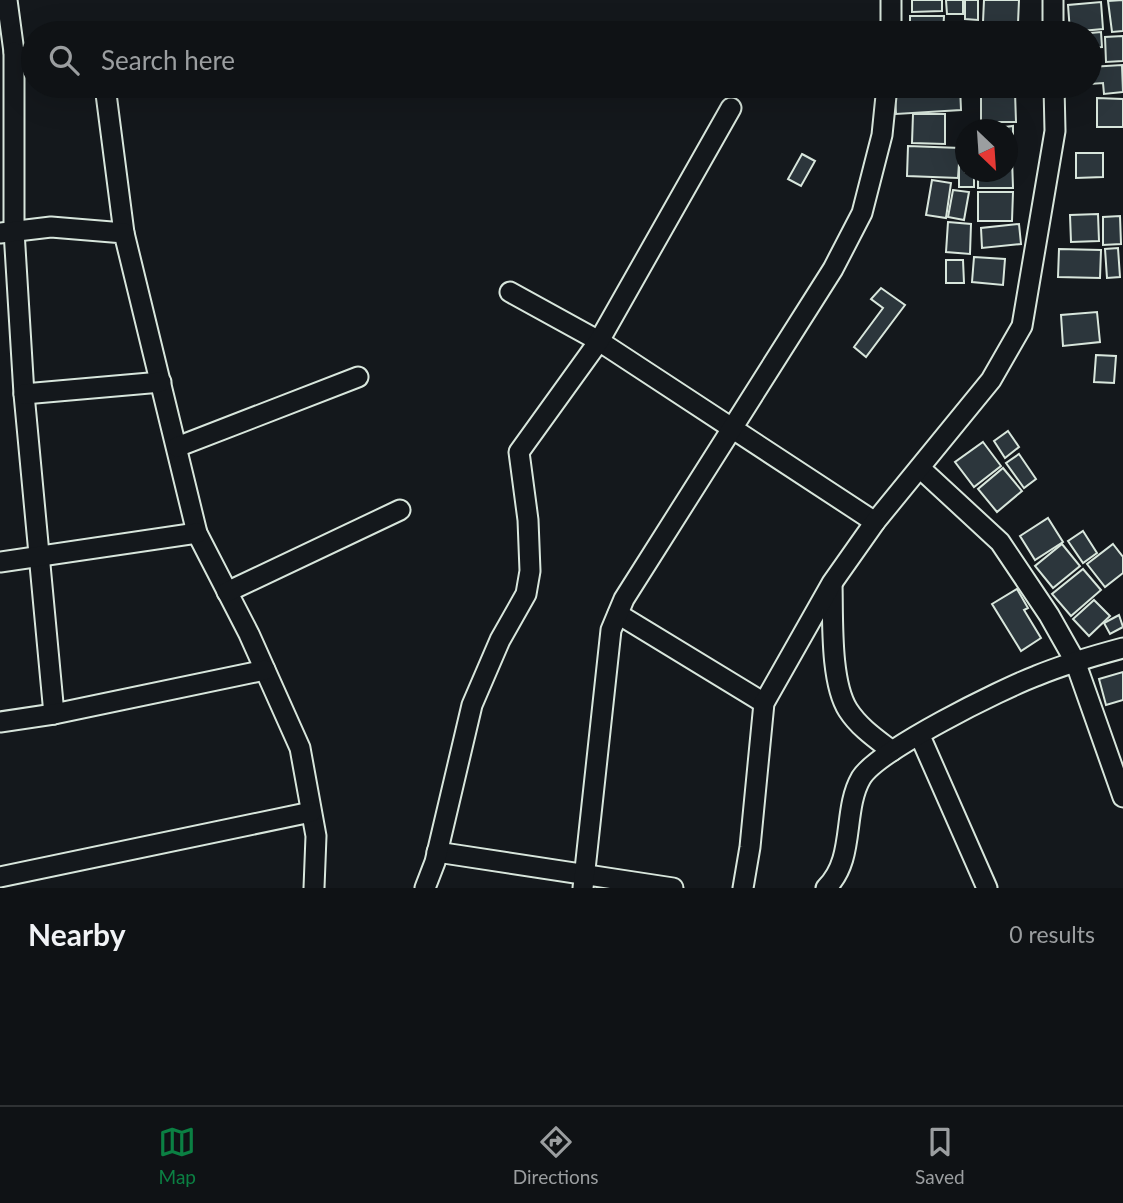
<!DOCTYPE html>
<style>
:root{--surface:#0f1215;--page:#1d2022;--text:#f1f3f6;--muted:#9b9ea0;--line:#2f3234;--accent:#0b8043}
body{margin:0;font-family:Lato,sans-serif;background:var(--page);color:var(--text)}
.compass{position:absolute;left:955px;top:119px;width:63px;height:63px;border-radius:50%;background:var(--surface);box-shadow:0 7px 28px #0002;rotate:155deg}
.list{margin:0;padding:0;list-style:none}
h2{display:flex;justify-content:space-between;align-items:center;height:91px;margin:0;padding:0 28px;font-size:30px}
h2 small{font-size:23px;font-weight:400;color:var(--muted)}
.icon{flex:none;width:38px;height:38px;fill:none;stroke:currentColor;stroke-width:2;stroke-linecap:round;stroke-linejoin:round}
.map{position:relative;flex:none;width:1123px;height:888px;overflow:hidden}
.search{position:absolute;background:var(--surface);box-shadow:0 7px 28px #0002;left:21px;right:21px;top:21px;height:77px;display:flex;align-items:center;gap:18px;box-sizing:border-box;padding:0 24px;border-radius:38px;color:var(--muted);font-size:26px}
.sheet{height:217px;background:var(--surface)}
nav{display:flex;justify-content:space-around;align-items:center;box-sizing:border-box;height:98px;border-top:2px solid var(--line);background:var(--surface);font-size:19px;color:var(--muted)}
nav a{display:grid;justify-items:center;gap:4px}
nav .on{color:var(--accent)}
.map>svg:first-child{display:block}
</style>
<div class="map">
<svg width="1123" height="888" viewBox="0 0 1123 888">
<rect width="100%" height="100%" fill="#14181c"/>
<g fill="#2c363c" stroke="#d8e6dc" stroke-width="2">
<polygon points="912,0 942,0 942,11 912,12"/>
<polygon points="946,0 963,0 963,14 947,14"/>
<polygon points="965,0 978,0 978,20 965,19"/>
<polygon points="984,0 1019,0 1018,23 983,22"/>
<polygon points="1123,0 1123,31 1112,32 1108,1"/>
<polygon points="1101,2 1103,29 1070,32 1068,5"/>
<polygon points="910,16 944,16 943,33 910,33"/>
<polygon points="1101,32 1102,47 1090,48 1090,33"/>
<polygon points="1123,36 1123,61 1106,62 1105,37"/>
<polygon points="1122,65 1123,92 1104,94 1103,83 1090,84 1090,67"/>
<polygon points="944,86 960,86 961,110 896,114 895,97 944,94"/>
<polygon points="982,86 1016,86 1016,89 982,90"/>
<polygon points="1015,92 1016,122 981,122 981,93"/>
<polygon points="1097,98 1123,99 1123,127 1097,127"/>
<polygon points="913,114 945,114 945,144 912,143"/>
<polygon points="1013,126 1013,153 1007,153 1007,130 981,130"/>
<polygon points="908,146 960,148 958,178 907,176"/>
<polygon points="1076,153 1103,153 1103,177 1076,178"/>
<polygon points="802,154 815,161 801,186 788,179"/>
<polygon points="959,158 965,158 965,172 974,172 974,187 959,187"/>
<polygon points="1007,158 1012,158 1013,188 978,188 978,172 1007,172"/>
<polygon points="932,180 951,183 946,218 926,215"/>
<polygon points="953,190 969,192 964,220 948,217"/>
<polygon points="978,192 1013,192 1012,221 978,221"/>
<polygon points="1098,214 1099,241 1071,242 1070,215"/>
<polygon points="1120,216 1121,244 1103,245 1103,217"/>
<polygon points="948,222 971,224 970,254 946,252"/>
<polygon points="1019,224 1021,244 982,248 981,228"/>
<polygon points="1118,248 1120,277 1107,278 1105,249"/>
<polygon points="1059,249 1101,250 1100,278 1058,277"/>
<polygon points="974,257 1005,259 1003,285 972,282"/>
<polygon points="946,260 963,260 964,283 946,283"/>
<polygon points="881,288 905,305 866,357 854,347 883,308 871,299"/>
<polygon points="1097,312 1100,342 1063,346 1061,315"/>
<polygon points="1096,355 1116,356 1114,383 1094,382"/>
<polygon points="1008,431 1019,447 1005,458 994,441"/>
<polygon points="983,442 1001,466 974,487 955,462"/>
<polygon points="1019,454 1036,479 1024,488 1006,463"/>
<polygon points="1003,468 1022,491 997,512 978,489"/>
<polygon points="1048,518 1063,542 1035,560 1020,536"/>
<polygon points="1083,531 1097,553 1083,563 1068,541"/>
<polygon points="1062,544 1080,566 1053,588 1035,566"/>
<polygon points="1113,544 1123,557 1123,573 1105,587 1087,564"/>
<polygon points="1083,569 1101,590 1071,616 1052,594"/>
<polygon points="1017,589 1028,608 1024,610 1041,638 1021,651 992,604"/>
<polygon points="1094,600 1110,616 1089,636 1073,619"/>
<polygon points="1119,615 1123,627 1110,634 1104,623"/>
<polygon points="1123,672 1123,700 1106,705 1099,679"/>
</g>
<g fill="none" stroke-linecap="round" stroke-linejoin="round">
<g stroke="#d8e6dc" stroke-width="23">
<g id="minor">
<polyline points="7,0 14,52 22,58 33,58"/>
<polyline points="891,0 891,33"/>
<polyline points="1053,0 1053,33"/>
<polyline points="14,52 14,231 24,394 54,714"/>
<polyline points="105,86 124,233"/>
<polyline points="0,233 51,227 124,233 197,533 249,634 300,748 316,836 314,888"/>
<polyline points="510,292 599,341 875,522"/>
<polyline points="24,394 161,382"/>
<polyline points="177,447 358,377"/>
<polyline points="921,469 1000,542 1049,615 1075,661 1123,797"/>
<polyline points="0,562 197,533"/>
<path d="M832,584C833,618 830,682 848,710C859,727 875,738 892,751"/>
<polyline points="227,592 400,510"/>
<polyline points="618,614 764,703"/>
<polyline points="0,722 54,714 265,670"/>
<polyline points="920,736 987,888"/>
<polyline points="437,852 673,888"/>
<polyline points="0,877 311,812"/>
<polyline points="425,888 435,862 472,705 500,640 526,594 530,571 528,520 519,452 599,341 731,108"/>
<polyline points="583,888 611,630 624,599 833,269 862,213 882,135 887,86"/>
<polyline points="743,888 750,847 764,703 832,583 875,522 991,380 1022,326 1055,131 1054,86"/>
<path d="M826,888C856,859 842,811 861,778C878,750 1002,689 1036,676C1065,664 1093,656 1123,648"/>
</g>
</g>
<use href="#minor" stroke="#14181c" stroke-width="19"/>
</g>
</svg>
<svg class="compass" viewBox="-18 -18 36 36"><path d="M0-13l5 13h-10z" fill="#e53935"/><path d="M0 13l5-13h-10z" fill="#9b9ea0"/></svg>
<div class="search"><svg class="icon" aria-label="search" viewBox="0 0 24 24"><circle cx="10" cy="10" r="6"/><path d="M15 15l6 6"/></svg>Search here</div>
</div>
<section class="sheet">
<h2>Nearby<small>0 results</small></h2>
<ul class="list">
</ul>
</section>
<nav>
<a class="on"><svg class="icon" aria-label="map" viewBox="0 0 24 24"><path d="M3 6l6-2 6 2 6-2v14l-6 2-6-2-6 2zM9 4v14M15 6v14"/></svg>Map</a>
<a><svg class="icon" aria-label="directions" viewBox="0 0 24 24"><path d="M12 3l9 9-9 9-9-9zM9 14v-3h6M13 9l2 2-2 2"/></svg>Directions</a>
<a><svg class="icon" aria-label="saved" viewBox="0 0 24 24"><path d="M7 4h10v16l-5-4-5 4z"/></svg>Saved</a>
</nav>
